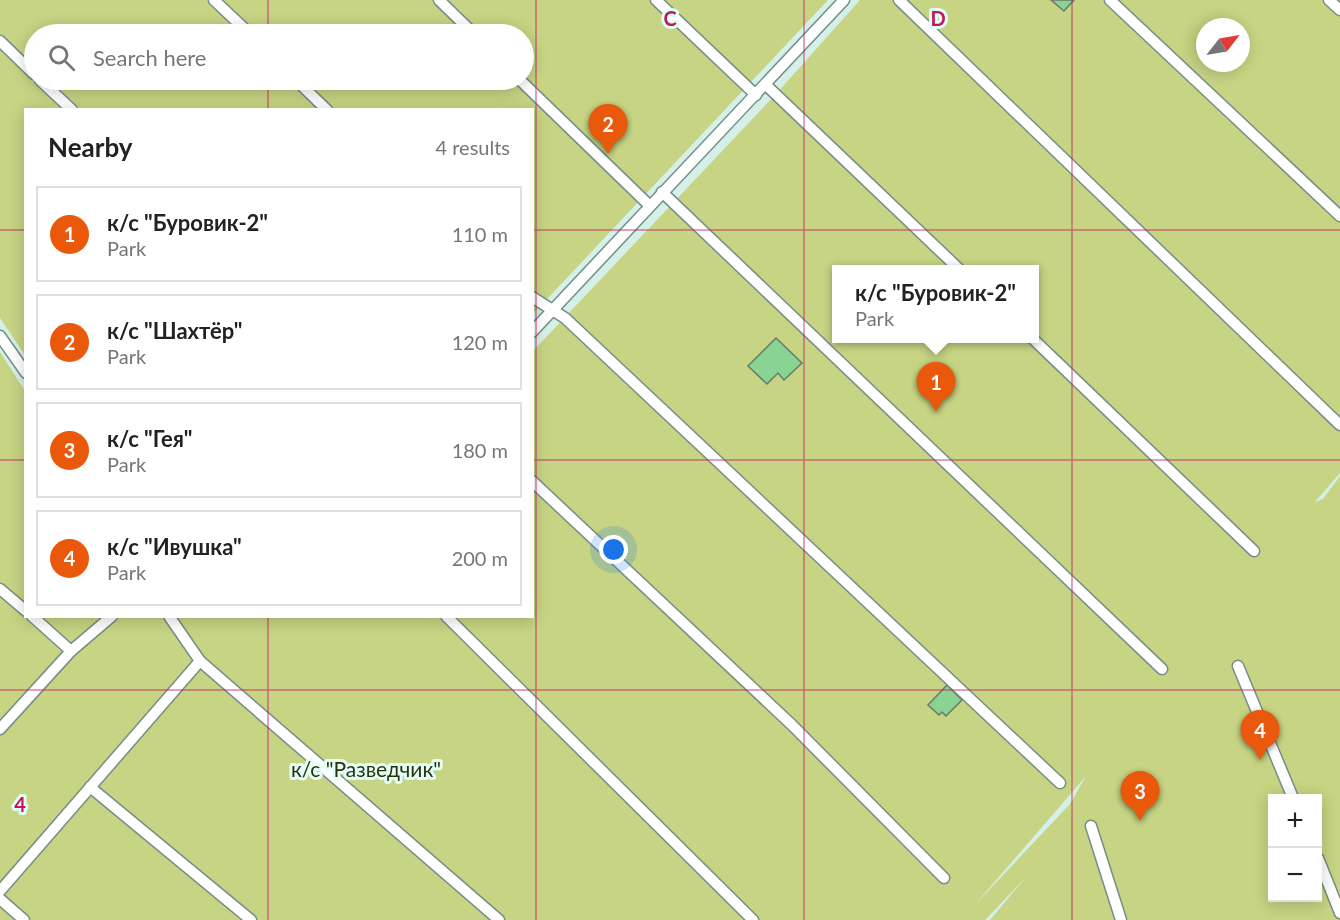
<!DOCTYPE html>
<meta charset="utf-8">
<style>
:root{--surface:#fff;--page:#f2f2f2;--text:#222;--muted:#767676;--line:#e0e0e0;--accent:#ea580c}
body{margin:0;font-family:Lato,sans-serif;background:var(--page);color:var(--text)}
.controls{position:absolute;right:18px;bottom:18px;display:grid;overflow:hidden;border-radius:0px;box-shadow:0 3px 15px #0003}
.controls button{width:54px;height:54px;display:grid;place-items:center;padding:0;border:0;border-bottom:2px solid var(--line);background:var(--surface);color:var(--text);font:30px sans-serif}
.compass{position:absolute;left:1196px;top:18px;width:54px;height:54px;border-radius:50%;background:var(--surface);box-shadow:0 3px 15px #0003;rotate:59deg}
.you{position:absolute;left:614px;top:550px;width:21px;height:21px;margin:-15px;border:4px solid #fff;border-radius:50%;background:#1a73e8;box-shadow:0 0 0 9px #1a73e833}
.badge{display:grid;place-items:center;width:39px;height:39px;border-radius:50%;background:var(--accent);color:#fff;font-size:20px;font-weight:700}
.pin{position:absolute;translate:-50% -50px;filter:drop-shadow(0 2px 3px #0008)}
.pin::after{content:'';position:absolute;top:32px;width:21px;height:18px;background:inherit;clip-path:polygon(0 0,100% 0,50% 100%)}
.popup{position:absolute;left:832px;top:265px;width:207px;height:78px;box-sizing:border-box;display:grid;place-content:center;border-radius:0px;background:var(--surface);filter:drop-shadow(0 2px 4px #0005);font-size:20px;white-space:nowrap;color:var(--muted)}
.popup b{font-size:22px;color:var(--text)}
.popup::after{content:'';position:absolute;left:50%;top:100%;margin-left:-12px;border:12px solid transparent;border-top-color:var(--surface)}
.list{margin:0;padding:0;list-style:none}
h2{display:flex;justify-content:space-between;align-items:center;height:78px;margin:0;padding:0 24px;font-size:26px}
h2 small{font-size:20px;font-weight:400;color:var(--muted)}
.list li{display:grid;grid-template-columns:39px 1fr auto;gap:18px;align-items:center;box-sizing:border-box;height:96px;margin:0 12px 12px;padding:0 12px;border:2px solid var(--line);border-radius:0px}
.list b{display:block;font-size:22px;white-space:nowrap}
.list p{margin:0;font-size:20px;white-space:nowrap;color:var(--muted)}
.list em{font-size:20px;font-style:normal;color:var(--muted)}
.icon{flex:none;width:33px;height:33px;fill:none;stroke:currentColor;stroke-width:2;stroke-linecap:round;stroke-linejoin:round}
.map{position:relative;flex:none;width:1340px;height:920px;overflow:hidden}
.search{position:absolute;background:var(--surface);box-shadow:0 3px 15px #0003;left:24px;top:24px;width:510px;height:66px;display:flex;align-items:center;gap:15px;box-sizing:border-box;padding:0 21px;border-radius:33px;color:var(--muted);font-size:22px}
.panel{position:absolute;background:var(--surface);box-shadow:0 3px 15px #0003;left:24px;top:108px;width:510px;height:510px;border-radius:0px}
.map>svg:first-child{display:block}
</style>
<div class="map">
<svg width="1340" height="920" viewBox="0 0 1340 920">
<rect width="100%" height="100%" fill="#d5f0e9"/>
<g fill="#c6d483" fill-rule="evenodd">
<path d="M0,0H828L533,314L532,110H26L25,355L0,318ZM34,34H524V80H34Z"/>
<path d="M860,0H1340V473L1315,502L1323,499L1340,476V920H990L1026,877L985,920H0V352L25,391L26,616H532L533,351L776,94ZM1205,27H1241V63H1205ZM837,270H1035V338H837ZM1086,776L1070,804L973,907ZM1272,798H1318V898H1272Z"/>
</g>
<g fill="#8ad493" stroke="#69796a" stroke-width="1.5">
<polygon points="1051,0 1074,0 1064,11"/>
<polygon points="776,338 802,363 784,380 778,373 767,384 748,366"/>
<polygon points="947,685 962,700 946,716 942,712 939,715 928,705"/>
</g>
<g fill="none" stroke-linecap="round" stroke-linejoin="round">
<g stroke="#758e88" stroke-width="13">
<g id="service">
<polyline points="214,0 250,34"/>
<polyline points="439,0 474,34"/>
<polyline points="656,0 756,95"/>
<polyline points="899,0 1340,425"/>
<polyline points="1110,0 1340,216"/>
<polyline points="1329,0 1340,10"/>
<polyline points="0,41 34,74"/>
<polyline points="40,80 72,110"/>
<polyline points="296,80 327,110"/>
<polyline points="520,80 650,206"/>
<polyline points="766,85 960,270"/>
<polyline points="662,192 1162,669"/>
<polyline points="532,297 565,318 1060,783"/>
<polyline points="532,332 844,0"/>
<polyline points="0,336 26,373"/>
<polyline points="1032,338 1254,551"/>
<polyline points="532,481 792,725 944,878"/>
<polyline points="0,589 26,611"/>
<polyline points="32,616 71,651"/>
<polyline points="446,616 753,920"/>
<polyline points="200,661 499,920"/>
<polyline points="1238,666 1293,798"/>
<polyline points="0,729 71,651 112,616"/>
<polyline points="90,787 251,920"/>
<polyline points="1091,826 1121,920"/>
<polyline points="1318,858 1340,913"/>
<polyline points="0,891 200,661 169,616"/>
<polyline points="0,899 24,920"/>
</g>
</g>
<use href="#service" stroke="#fff" stroke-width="10"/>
</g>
<path fill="none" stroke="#c2185b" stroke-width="1.5" stroke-opacity="0.55" d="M268,0V34M536,0V920M804,0V920M1072,0V920M268,80V110M0,230H26M532,230H1340M0,460H26M532,460H1340M268,616V920M0,690H1340"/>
<g text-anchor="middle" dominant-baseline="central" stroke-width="6" stroke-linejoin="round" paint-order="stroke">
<g font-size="21" fill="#2d330c" stroke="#e2fef7">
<text x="366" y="768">к/с "Разведчик"</text>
</g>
</g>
<g font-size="20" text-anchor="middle" font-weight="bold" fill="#c2185b" stroke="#e2fef7" stroke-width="6" stroke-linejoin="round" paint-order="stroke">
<text x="670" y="26">C</text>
<text x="938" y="26">D</text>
<text x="20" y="812">4</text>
</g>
</svg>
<div class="controls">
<button>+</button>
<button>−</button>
</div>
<svg class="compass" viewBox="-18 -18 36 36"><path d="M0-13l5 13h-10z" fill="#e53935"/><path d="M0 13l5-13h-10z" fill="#767676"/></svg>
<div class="you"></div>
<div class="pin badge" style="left:936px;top:412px">1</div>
<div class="popup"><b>к/с &quot;Буровик-2&quot;</b>Park</div>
<div class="pin badge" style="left:608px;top:154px">2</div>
<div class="pin badge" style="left:1140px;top:821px">3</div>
<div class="pin badge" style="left:1260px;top:760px">4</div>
<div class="search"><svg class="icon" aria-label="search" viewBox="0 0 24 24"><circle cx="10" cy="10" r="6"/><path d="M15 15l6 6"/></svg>Search here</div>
<section class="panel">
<h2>Nearby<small>4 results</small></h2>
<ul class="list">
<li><span class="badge">1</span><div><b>к/с &quot;Буровик-2&quot;</b><p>Park</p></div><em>110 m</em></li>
<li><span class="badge">2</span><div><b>к/с &quot;Шахтёр&quot;</b><p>Park</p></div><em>120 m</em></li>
<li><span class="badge">3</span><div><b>к/с &quot;Гея&quot;</b><p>Park</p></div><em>180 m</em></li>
<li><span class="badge">4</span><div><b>к/с &quot;Ивушка&quot;</b><p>Park</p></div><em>200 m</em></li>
</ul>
</section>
</div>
